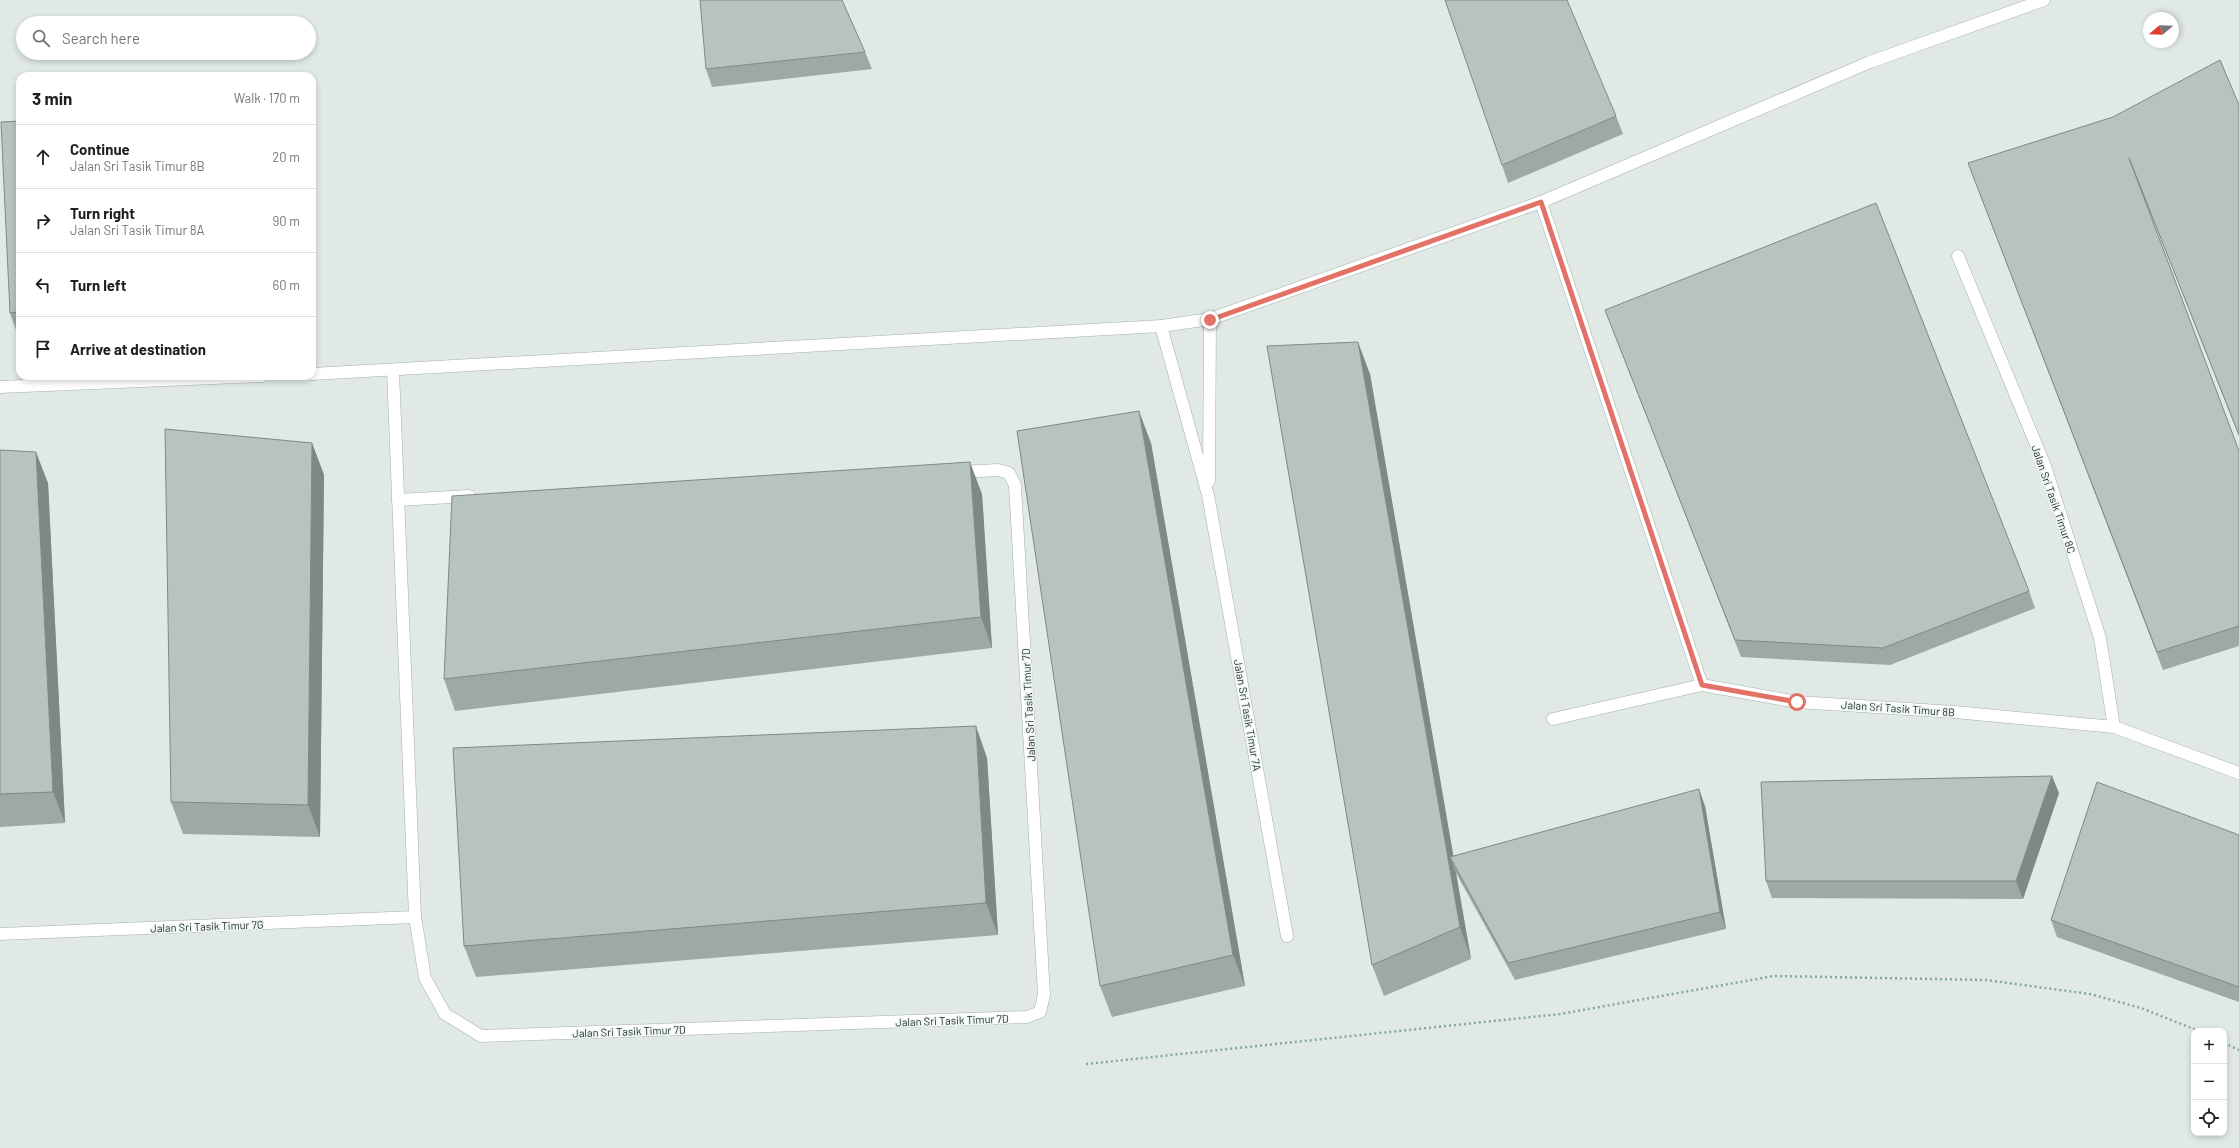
<!DOCTYPE html>
<meta charset="utf-8">
<style>
:root{--surface:#fff;--page:#f2f2f2;--text:#202124;--muted:#757577;--line:#e0e0e0}
body{margin:0;font-family:Barlow,sans-serif;background:var(--page);color:var(--text)}
.controls{position:absolute;right:12px;bottom:12px;display:grid;overflow:hidden;border-radius:8px;box-shadow:0 2px 6px #0003}
.controls button{width:36px;height:36px;display:grid;place-items:center;padding:0;border:0;border-bottom:1px solid var(--line);background:var(--surface);color:var(--text);font:20px sans-serif}
.compass{position:absolute;left:2143px;top:12px;width:36px;height:36px;border-radius:50%;background:var(--surface);box-shadow:0 2px 6px #0003;rotate:251deg}
.stop{position:absolute;width:12px;height:12px;margin:-9px;border:3px solid #e27166;border-radius:50%;background:#fff}
.stop.end{background:#e27166;border-color:#fff;box-shadow:0 1px 4px #0008}
.list{margin:0;padding:0;list-style:none}
h2{display:flex;justify-content:space-between;align-items:center;height:52px;margin:0;padding:0 16px;font-size:17px}
h2 small{font-size:13px;font-weight:400;color:var(--muted)}
.list li{display:grid;grid-template-columns:26px 1fr auto;gap:12px;align-items:center;box-sizing:border-box;height:64px;padding:0 16px;border-top:1px solid var(--line)}
.list b{display:block;font-size:15px;white-space:nowrap}
.list p{margin:0;font-size:13px;white-space:nowrap;color:var(--muted)}
.list em{font-size:13px;font-style:normal;color:var(--muted)}
.icon{flex:none;width:22px;height:22px;fill:none;stroke:currentColor;stroke-width:2;stroke-linecap:round;stroke-linejoin:round}
.map{position:relative;flex:none;width:2239px;height:1148px;overflow:hidden}
.search{position:absolute;background:var(--surface);box-shadow:0 2px 6px #0003;left:16px;top:16px;width:300px;height:44px;display:flex;align-items:center;gap:10px;box-sizing:border-box;padding:0 14px;border-radius:22px;color:var(--muted);font-size:15px}
.panel{position:absolute;background:var(--surface);box-shadow:0 2px 6px #0003;left:16px;top:72px;width:300px;height:308px;border-radius:12px}
.map>svg:first-child{display:block}
</style>
<div class="map">
<svg width="2239" height="1148" viewBox="0 0 2239 1148">
<rect width="100%" height="100%" fill="#e0e9e4"/>
<g fill="none" stroke-linecap="round" stroke-linejoin="round">
<g stroke="#a4b0aa" stroke-width="13">
<g id="minor">
<polyline points="1541,202 1702,685"/>
<polyline points="1958,256 2045,466 2100,638 2114,727"/>
<polyline points="1161,326 1208,495 1287,936"/>
<polyline points="393,371 415,917 425,978 445,1014 481,1036 1027,1017 1040,1012 1044,995 1015,485 1009,473 998,470 959,472"/>
<polyline points="312,374 1161,326 1210,319 1541,202 1870,62 2044,0"/>
<polyline points="0,387 262,376"/>
<polyline points="1209,481 1210,319"/>
<polyline points="398,500 469,496"/>
<polyline points="1553,719 1702,685 1797,702 1955,712 2114,727 2239,773"/>
<polyline points="0,934 415,917"/>
</g>
</g>
<g stroke="#84a998" stroke-width="2.5" stroke-dasharray="2 3" stroke-linecap="butt">
<polyline points="2224,1043 2239,1050"/>
<polyline points="1086,1064 1560,1014 1774,976 1986,980 2090,994 2141,1008 2199,1031"/>
</g>
<use href="#minor" stroke="#fff" stroke-width="12"/>
</g>
<g fill="#9da9a3">
<polygon points="865,52 872,69 712,87 706,69"/>
<polygon points="2239,105 2239,436 2139,184 2239,451 2239,646 2163,670 1968,163"/>
<polygon points="1616,116 1623,134 1508,183 1502,165"/>
<polygon points="20,121 20,330 16,330 10,313"/>
<polygon points="1605,310 2029,591 2035,608 1890,665 1741,657"/>
<polygon points="1370,374 1453,856 1705,806 1726,929 1515,980 1456,873 1471,959 1384,996 1372,965"/>
<polygon points="312,443 324,475 320,837 183,834 171,802"/>
<polygon points="1151,443 1245,986 1112,1017 1100,986"/>
<polygon points="0,450 48,483 65,823 0,827"/>
<polygon points="982,494 992,648 455,711 444,679"/>
<polygon points="987,758 998,935 476,977 464,946"/>
<polygon points="2059,793 2023,899 1772,898 1766,881"/>
<polygon points="2239,835 2239,1002 2057,937 2051,920"/>
</g>
<g fill="#7f8984">
<polygon points="1358,342 1370,374 1455,865 1450,857 1456,873 1471,959 1460,927"/>
<polygon points="1139,411 1151,443 1245,986 1233,955"/>
<polygon points="312,443 324,475 320,837 308,805"/>
<polygon points="36,452 48,483 65,823 53,792"/>
<polygon points="970,462 982,494 992,648 981,617"/>
<polygon points="976,726 987,758 998,935 986,903"/>
<polygon points="2052,776 2059,793 2023,899 2016,881"/>
<polygon points="1699,789 1705,806 1726,929 1720,912"/>
</g>
<g fill="#b6c4bd" stroke="#7f8984">
<polygon points="700,0 842,0 865,52 706,69"/>
<polygon points="1445,0 1567,0 1616,116 1502,165"/>
<polygon points="2220,60 2239,105 2239,435 2129,158 2239,451 2239,626 2157,652 1968,163 2113,117"/>
<polygon points="20,121 20,312 10,313 1,122"/>
<polygon points="1876,203 2029,591 1883,648 1735,640 1605,310"/>
<polygon points="1358,342 1460,927 1372,965 1267,346"/>
<polygon points="1139,411 1233,955 1100,986 1017,431"/>
<polygon points="165,429 312,443 308,805 171,802"/>
<polygon points="0,450 36,452 53,792 0,794"/>
<polygon points="970,462 981,617 444,679 452,496"/>
<polygon points="976,726 986,903 464,946 453,748"/>
<polygon points="2052,776 2016,881 1766,881 1761,782"/>
<polygon points="2097,782 2239,835 2239,987 2051,920"/>
<polygon points="1699,789 1720,912 1508,963 1450,857"/>
</g>
<g fill="none" stroke-linecap="round" stroke-linejoin="round">
<polyline stroke="#e27166" stroke-width="5" points="1210,320 1541,202 1702,685 1797,702"/>
</g>
<g text-anchor="middle" dominant-baseline="central" stroke-width="3" stroke-linejoin="round" paint-order="stroke">
<g font-size="11" fill="#23382f" stroke="#f0f6f2">
<text transform="translate(2054 499) rotate(71)">Jalan Sri Tasik Timur 8C</text>
<text transform="translate(1028 705) rotate(-93)">Jalan Sri Tasik Timur 7D</text>
<text transform="translate(1898 708) rotate(4)">Jalan Sri Tasik Timur 8B</text>
<text transform="translate(1248 715) rotate(80)">Jalan Sri Tasik Timur 7A</text>
<text transform="translate(207 926) rotate(-2)">Jalan Sri Tasik Timur 7G</text>
<text transform="translate(952 1020) rotate(-2)">Jalan Sri Tasik Timur 7D</text>
<text transform="translate(629 1031) rotate(-2)">Jalan Sri Tasik Timur 7D</text>
</g>
</g>
</svg>
<div class="controls">
<button>+</button>
<button>−</button>
<button><svg class="icon" aria-label="locate" viewBox="0 0 24 24"><circle cx="12" cy="12" r="6"/><path d="M12 2v4M12 18v4M2 12h4M18 12h4"/></svg></button>
</div>
<svg class="compass" viewBox="-18 -18 36 36"><path d="M0-13l5 13h-10z" fill="#e53935"/><path d="M0 13l5-13h-10z" fill="#757577"/></svg>
<div class="stop" style="left:1797px;top:702px"></div>
<div class="stop end" style="left:1210px;top:320px"></div>
<div class="search"><svg class="icon" aria-label="search" viewBox="0 0 24 24"><circle cx="10" cy="10" r="6"/><path d="M15 15l6 6"/></svg>Search here</div>
<section class="panel">
<h2>3 min<small>Walk · 170 m</small></h2>
<ul class="list">
<li><svg class="icon" aria-label="ahead" viewBox="0 0 24 24"><path d="M12 20V5M6 11l6-6 6 6"/></svg><div><b>Continue</b><p>Jalan Sri Tasik Timur 8B</p></div><em>20 m</em></li>
<li><svg class="icon" aria-label="right" viewBox="0 0 24 24"><path d="M7 20v-9h11M14 6l5 5-5 5"/></svg><div><b>Turn right</b><p>Jalan Sri Tasik Timur 8A</p></div><em>90 m</em></li>
<li><svg class="icon" aria-label="left" viewBox="0 0 24 24"><path d="M17 20v-9H6M10 6l-5 5 5 5"/></svg><div><b>Turn left</b></div><em>60 m</em></li>
<li><svg class="icon" aria-label="arrive" viewBox="0 0 24 24"><path d="M6 21V4h12l-3 4 3 4H6"/></svg><div><b>Arrive at destination</b></div></li>
</ul>
</section>
</div>
